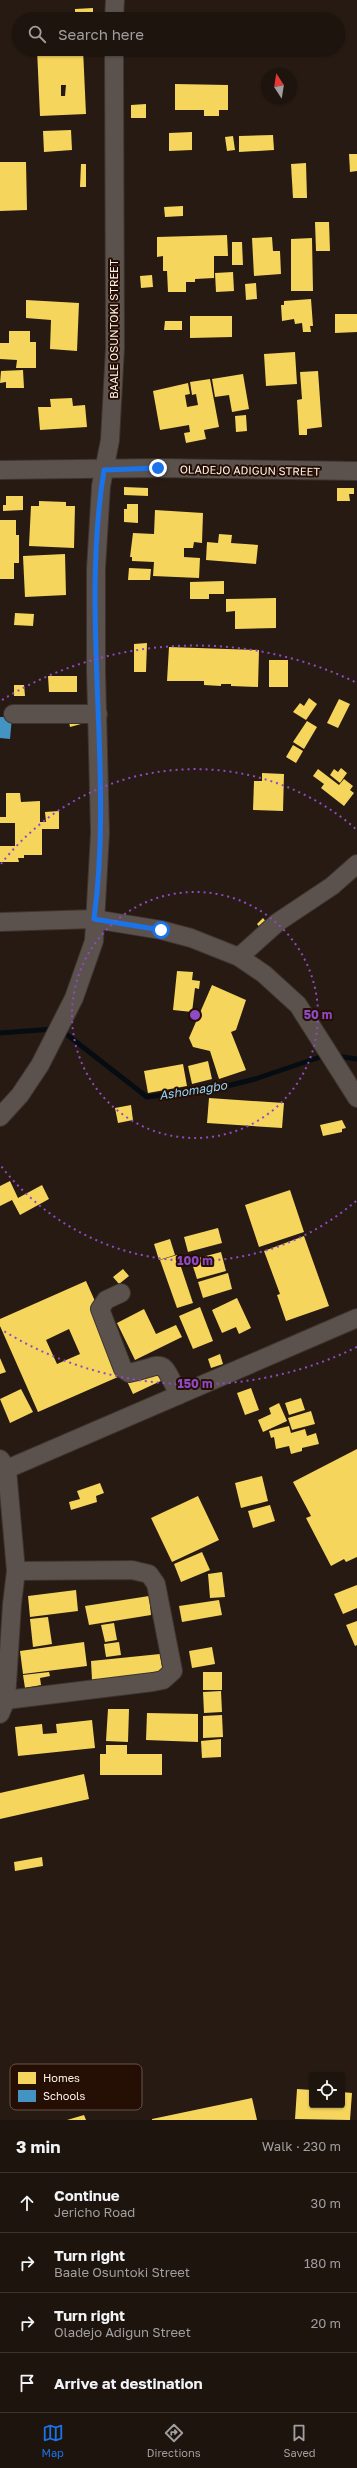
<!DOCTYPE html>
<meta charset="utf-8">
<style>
:root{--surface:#1d140e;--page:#251d17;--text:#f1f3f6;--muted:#a09e9e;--line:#3b332e;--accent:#1a73e8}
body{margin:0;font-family:"Golos Text",sans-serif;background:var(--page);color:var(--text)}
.controls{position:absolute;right:12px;bottom:12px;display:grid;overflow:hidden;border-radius:4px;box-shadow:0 1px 3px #0004}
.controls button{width:36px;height:36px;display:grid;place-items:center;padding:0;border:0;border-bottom:1px solid var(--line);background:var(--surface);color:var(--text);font:20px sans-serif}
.compass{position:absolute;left:261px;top:68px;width:36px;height:36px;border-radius:50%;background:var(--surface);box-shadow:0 1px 3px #0004;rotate:348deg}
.stop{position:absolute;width:12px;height:12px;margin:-9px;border:3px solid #1a73e8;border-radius:50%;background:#fff}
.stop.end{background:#1a73e8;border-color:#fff;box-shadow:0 1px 4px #0008}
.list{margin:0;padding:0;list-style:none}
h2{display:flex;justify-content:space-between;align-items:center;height:52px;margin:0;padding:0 16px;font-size:17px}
h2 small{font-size:13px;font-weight:400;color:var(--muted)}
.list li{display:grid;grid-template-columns:26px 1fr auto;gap:12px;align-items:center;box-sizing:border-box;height:60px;padding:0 16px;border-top:1px solid var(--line)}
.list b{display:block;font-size:15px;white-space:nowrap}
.list p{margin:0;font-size:13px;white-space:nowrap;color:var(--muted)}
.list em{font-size:13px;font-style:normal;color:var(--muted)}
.icon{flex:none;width:22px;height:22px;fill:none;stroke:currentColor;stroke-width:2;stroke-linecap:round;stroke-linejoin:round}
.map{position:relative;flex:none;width:357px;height:2120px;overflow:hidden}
.search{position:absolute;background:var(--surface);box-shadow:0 1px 3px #0004;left:12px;right:12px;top:12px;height:44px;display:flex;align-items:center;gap:10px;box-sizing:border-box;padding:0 14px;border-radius:22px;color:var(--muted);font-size:15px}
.sheet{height:292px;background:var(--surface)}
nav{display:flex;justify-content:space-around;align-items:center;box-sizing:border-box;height:56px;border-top:1px solid var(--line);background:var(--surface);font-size:11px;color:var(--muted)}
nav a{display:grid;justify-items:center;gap:2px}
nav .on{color:var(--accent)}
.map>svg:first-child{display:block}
</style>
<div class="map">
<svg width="357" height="2120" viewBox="0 0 357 2120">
<rect width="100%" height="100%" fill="#271a12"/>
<g fill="#f6d55c" fill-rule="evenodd">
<polygon points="93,8 93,17 75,18 75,9"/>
<path d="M37,49H83L86,114L40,116ZM61,85H66L65,96H61Z"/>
<polygon points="94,49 102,49 102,52 94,53"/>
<polygon points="175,84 228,85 228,110 219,110 219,116 204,116 204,110 175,110"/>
<polygon points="146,104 146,118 131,118 131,105"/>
<polygon points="71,130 72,150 44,152 43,131"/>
<polygon points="192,132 192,150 169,151 169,133"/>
<polygon points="273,135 274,150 239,152 239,136"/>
<polygon points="233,136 235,150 227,151 225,137"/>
<polygon points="349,154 357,154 357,171 350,172"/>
<polygon points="0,162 26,162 27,210 0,211"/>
<polygon points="306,163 307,198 293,198 291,164"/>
<polygon points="81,164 86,164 86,187 80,187"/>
<polygon points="183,206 183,216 165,217 164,207"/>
<polygon points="315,222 329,222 330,251 316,251"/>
<polygon points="227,235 228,256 214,256 214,278 195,279 195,282 186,282 186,292 168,292 167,271 163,271 163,256 157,257 157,237"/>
<polygon points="272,237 273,251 280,251 281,274 254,276 252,238"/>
<polygon points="312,238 313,291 291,291 291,239"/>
<polygon points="232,242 242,242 243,265 232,265"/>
<polygon points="233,272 234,291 216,292 215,273"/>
<polygon points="152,275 153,287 141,288 140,276"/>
<polygon points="256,283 257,299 246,300 245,284"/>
<polygon points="311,299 313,326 310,326 311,332 303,332 302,323 295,324 294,319 282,321 281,305 284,305 284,301"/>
<polygon points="26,300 79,303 77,351 50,349 51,320 26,318"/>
<polygon points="335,314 357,314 357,332 335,333"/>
<polygon points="190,316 232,316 232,337 190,338"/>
<polygon points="165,321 182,321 182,330 164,330"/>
<polygon points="9,331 30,331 30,342 36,342 36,368 16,368 17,360 0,359 0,343 9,343"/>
<polygon points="295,352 297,384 266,386 264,354"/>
<polygon points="23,370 24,388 6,388 6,382 0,383 1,371"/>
<polygon points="318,371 322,427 307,429 307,435 299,435 297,400 302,399 300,372"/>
<polygon points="243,374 249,409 232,412 229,395 215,397 212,379"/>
<polygon points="210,379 219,427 204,430 206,439 186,443 184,433 190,432 189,425 160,430 153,391 188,383 190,394 185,395 187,407 198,405 196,394 192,395 190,382"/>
<polygon points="72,398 73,406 85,405 87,427 40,430 38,407 51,407 50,399"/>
<polygon points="246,415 247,431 236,432 235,416"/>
<polygon points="124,487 148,488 148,496 124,495"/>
<polygon points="337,488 354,488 354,494 349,494 350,501 337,501"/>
<polygon points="6,496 23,496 23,510 3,511 3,505 6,505"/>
<polygon points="39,501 66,502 66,506 75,506 74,548 29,546 31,506 39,506"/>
<polygon points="127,504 138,504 138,523 124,522 124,509 127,509"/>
<polygon points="155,510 203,513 202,543 194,542 193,548 184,548 184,557 200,558 199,578 153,576 154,562 132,561 132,557 130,557 133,533 154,534"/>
<polygon points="0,520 16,520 16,535 19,535 19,563 14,563 14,579 0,579"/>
<polygon points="219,534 232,535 231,543 258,545 256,564 206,560 207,542 218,543"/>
<polygon points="65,554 66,595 25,597 23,556"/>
<polygon points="129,568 151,569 150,580 128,580"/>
<polygon points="224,581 224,594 209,594 209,599 190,599 190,582"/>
<polygon points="276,598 276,628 235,629 235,611 226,612 226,599"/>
<polygon points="15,613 34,614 33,626 14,625"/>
<polygon points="147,643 146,672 134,672 134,644"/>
<polygon points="169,647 259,650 258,687 231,686 231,684 221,684 221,686 204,685 204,681 167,681"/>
<rect x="269" y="660" width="19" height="27"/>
<polygon points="48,676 77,676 77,692 49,692"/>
<polygon points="14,685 24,685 25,696 14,696"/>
<polygon points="309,698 317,704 306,720 293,712 300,703 304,706"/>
<polygon points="339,699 350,704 338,728 327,723"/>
<polygon points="79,714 81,724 70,727 68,716"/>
<polygon points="307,721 317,727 304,749 293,742"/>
<polygon points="293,745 303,751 296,763 286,757"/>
<polygon points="341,768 347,773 340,783 330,775 334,769 338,772"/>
<polygon points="318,769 339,785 344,779 353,786 350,790 354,793 344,806 321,788 324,784 313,776"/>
<polygon points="262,773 284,774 283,811 253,810 254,781 262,781"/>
<polygon points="6,793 20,793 21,802 40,801 40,822 46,822 45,812 59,811 59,829 42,829 42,855 24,855 24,858 18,858 19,862 0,862 0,846 15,846 15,823 0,823 0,817 6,817"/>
<polygon points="263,918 267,923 261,929 257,924"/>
<polygon points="177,971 193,972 192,980 200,981 199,989 195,988 192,1012 173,1010"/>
<polygon points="212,985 246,1000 236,1030 231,1032 246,1070 219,1079 210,1051 193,1047 189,1038"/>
<polygon points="208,1061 212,1079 192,1084 188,1066"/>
<polygon points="183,1064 187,1086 148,1093 144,1071"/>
<polygon points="209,1098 284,1103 282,1128 207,1123"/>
<polygon points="131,1105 133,1120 118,1123 115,1108"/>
<polygon points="342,1120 346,1128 342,1129 342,1132 323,1136 320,1125"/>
<polygon points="10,1181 18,1198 42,1185 49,1199 20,1215 12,1200 0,1206 0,1186"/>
<polygon points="290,1190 304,1232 259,1247 245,1205"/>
<polygon points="218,1228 222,1243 188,1252 184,1237"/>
<polygon points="304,1236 329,1306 286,1321 277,1295 280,1294 264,1251"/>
<polygon points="170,1239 175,1255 159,1260 154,1244"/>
<polygon points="221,1252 226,1271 197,1279 191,1260"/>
<polygon points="177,1255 193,1303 177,1308 160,1260"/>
<polygon points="123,1269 129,1276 119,1284 113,1277"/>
<polygon points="228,1273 232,1289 203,1298 198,1282"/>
<path d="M86,1281L127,1373L38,1412L0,1326V1319ZM69,1329L80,1354L57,1364L46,1340Z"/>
<polygon points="237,1298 251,1328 239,1334 236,1327 222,1333 212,1310"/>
<polygon points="200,1307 213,1341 193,1349 179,1316"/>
<polygon points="144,1309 156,1334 176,1325 182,1337 135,1360 117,1323"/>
<polygon points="220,1354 223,1364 211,1368 208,1359"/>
<polygon points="0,1358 6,1372 0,1374"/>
<polygon points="159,1364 165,1379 133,1394 126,1379"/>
<polygon points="251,1388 259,1410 245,1415 237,1393"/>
<polygon points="21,1389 33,1412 10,1423 0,1399"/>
<polygon points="301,1398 305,1410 289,1415 285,1403"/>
<polygon points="279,1403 287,1421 263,1432 258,1420 271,1414 269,1408"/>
<polygon points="311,1411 315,1424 292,1430 288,1418"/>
<polygon points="289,1426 291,1433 305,1429 307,1436 316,1433 319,1444 302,1448 302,1451 291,1454 289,1446 276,1449 274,1437 271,1438 269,1431"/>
<polygon points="357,1449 357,1557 346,1562 344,1559 331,1566 306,1518 311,1516 293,1482"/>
<polygon points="262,1476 268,1501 241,1508 235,1483"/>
<polygon points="100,1483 104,1493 96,1496 97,1502 71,1510 69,1502 80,1499 77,1491"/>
<polygon points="198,1496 219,1540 172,1562 151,1518"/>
<polygon points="270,1505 275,1521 253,1528 248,1511"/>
<polygon points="202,1552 210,1570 181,1582 174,1564"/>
<polygon points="222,1572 225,1597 210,1598 208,1574"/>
<polygon points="357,1585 357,1608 343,1614 334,1594"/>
<polygon points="76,1590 78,1611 30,1617 28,1596"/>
<polygon points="149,1596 151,1615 89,1625 85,1606"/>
<polygon points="219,1600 222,1615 182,1622 179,1606"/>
<polygon points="48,1617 52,1644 33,1647 30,1619"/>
<polygon points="357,1621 357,1645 355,1646 346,1625"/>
<polygon points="114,1623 117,1640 105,1642 101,1625"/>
<polygon points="84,1642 87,1666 23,1674 20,1651"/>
<polygon points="119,1642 121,1655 106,1657 104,1644"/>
<polygon points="212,1647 215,1664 192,1668 189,1651"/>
<polygon points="160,1654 163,1673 92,1680 91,1661"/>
<polygon points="49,1672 50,1676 40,1678 41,1685 25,1688 23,1675"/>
<rect x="203" y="1672" width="19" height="18"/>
<polygon points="221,1691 222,1712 204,1713 203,1692"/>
<polygon points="108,1709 129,1709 128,1742 106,1741"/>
<polygon points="147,1713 198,1714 198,1742 146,1740"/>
<polygon points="222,1715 223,1737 203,1738 203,1716"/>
<polygon points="92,1720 95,1748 18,1756 15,1727 42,1724 43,1734 57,1733 56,1724"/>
<polygon points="221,1739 221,1757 202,1758 201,1741"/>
<polygon points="106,1745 127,1745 127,1754 162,1754 162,1775 100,1775 100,1754 106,1754"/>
<polygon points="84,1774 89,1799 0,1819 0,1793"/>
<polygon points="42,1857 43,1866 15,1871 14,1862"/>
<polygon points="297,2089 312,2090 312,2105 342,2105 342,2092 352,2093 350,2120 295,2119"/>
<polygon points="252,2098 257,2120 152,2120 152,2119"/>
<polygon points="84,2115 86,2120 67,2120"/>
</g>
<polygon fill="#4393c3" points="0,717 12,717 10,739 0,738"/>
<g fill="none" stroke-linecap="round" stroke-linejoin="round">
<g stroke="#050d13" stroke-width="5">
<polyline points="61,1030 147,1097 219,1088 255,1079 326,1055"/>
<polyline points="0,1033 53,1029"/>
<polyline points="336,1056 357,1059"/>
</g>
<g stroke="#3e342f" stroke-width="20">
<g id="minor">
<polyline points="114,19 115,0"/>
<polyline points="0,470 157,468 357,471"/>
<polyline points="13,714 98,714"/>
<polyline points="0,922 94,919 161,930 191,938 239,957 264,974 298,1005 357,1098"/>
<polyline points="239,957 278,922 332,886 357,864"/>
<polyline points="0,1117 20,1095 40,1065 74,998 94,941 100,833 96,670 96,569 101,486 110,440 115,348 114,49"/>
<path d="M121,1293L106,1300L100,1309L123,1369L129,1373C167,1365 159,1355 179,1395"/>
<polyline points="0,1459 7,1469 357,1318"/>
<polyline points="6,1700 153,1682 163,1680 173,1671 156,1584 149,1574 132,1570 16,1571"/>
<polyline points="0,1714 6,1700 12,1604 16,1571 7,1469"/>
</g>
</g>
<use href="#minor" stroke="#5c524d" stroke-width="18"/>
</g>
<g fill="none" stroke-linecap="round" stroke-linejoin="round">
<path stroke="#1a73e8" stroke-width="5" d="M158,468L104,470C80,619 114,770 94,919L161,930"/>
</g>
<g fill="none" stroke="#8f4ac5" stroke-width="2" stroke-dasharray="2 4">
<circle cx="195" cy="1015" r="123"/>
<path d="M356 1201A246 246 0 0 1 1 1166M1 864A246 246 0 0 1 356 829"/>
<path d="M357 1347A369 369 0 0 1 2 1330M2 700A369 369 0 0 1 357 683"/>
</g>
<g text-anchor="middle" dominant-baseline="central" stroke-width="4" stroke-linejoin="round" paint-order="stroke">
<g font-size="11" fill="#fef1e9" stroke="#250e03">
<text transform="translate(113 329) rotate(-90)">BAALE OSUNTOKI STREET</text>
<text transform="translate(250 470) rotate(1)">OLADEJO ADIGUN STREET</text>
</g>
<g font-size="12" font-style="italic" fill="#8bd7fe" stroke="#250e03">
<text transform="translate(193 1090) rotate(-9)">Ashomagbo</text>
</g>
</g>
<rect x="10" y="2064" width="132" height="46" rx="6" fill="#250e03" stroke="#665248" stroke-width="1"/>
<rect x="18" y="2072" width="18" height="12" fill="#f6d55c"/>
<rect x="18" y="2090" width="18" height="12" fill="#4393c3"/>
<g font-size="11" fill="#fef1e9">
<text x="43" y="2082">Homes</text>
<text x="43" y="2100">Schools</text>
</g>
<circle cx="195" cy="1015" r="6" fill="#8f4ac5" stroke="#250e03" stroke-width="2"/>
<g font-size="12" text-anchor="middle" font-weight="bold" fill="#8f4ac5" stroke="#250e03" stroke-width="4" stroke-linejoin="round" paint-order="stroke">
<text x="318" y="1019">50 m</text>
<text x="195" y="1265">100 m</text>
<text x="195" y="1388">150 m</text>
</g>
</svg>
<div class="controls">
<button><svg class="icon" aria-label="locate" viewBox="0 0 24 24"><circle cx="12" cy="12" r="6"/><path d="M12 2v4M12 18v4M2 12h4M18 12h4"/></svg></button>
</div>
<svg class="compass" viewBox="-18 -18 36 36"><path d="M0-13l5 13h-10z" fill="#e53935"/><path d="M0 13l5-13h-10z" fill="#a09e9e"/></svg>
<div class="stop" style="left:161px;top:930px"></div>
<div class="stop end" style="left:158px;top:468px"></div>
<div class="search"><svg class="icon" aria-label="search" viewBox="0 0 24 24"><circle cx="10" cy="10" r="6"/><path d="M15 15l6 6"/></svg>Search here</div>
</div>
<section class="sheet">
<h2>3 min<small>Walk · 230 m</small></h2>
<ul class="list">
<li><svg class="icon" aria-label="ahead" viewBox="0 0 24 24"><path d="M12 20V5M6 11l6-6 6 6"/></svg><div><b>Continue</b><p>Jericho Road</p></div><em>30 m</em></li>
<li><svg class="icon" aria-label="right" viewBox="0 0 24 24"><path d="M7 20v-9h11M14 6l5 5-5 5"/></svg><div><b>Turn right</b><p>Baale Osuntoki Street</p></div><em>180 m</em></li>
<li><svg class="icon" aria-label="right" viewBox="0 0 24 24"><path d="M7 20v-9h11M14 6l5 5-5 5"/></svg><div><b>Turn right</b><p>Oladejo Adigun Street</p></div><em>20 m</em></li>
<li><svg class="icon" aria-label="arrive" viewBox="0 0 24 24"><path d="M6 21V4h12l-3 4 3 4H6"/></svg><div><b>Arrive at destination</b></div></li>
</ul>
</section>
<nav>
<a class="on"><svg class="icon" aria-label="map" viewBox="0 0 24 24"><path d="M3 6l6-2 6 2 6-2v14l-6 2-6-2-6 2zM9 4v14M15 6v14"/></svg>Map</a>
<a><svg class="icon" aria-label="directions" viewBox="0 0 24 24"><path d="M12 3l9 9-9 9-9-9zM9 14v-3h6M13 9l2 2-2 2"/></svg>Directions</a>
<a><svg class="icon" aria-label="saved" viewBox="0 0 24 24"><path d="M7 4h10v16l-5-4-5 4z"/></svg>Saved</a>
</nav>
